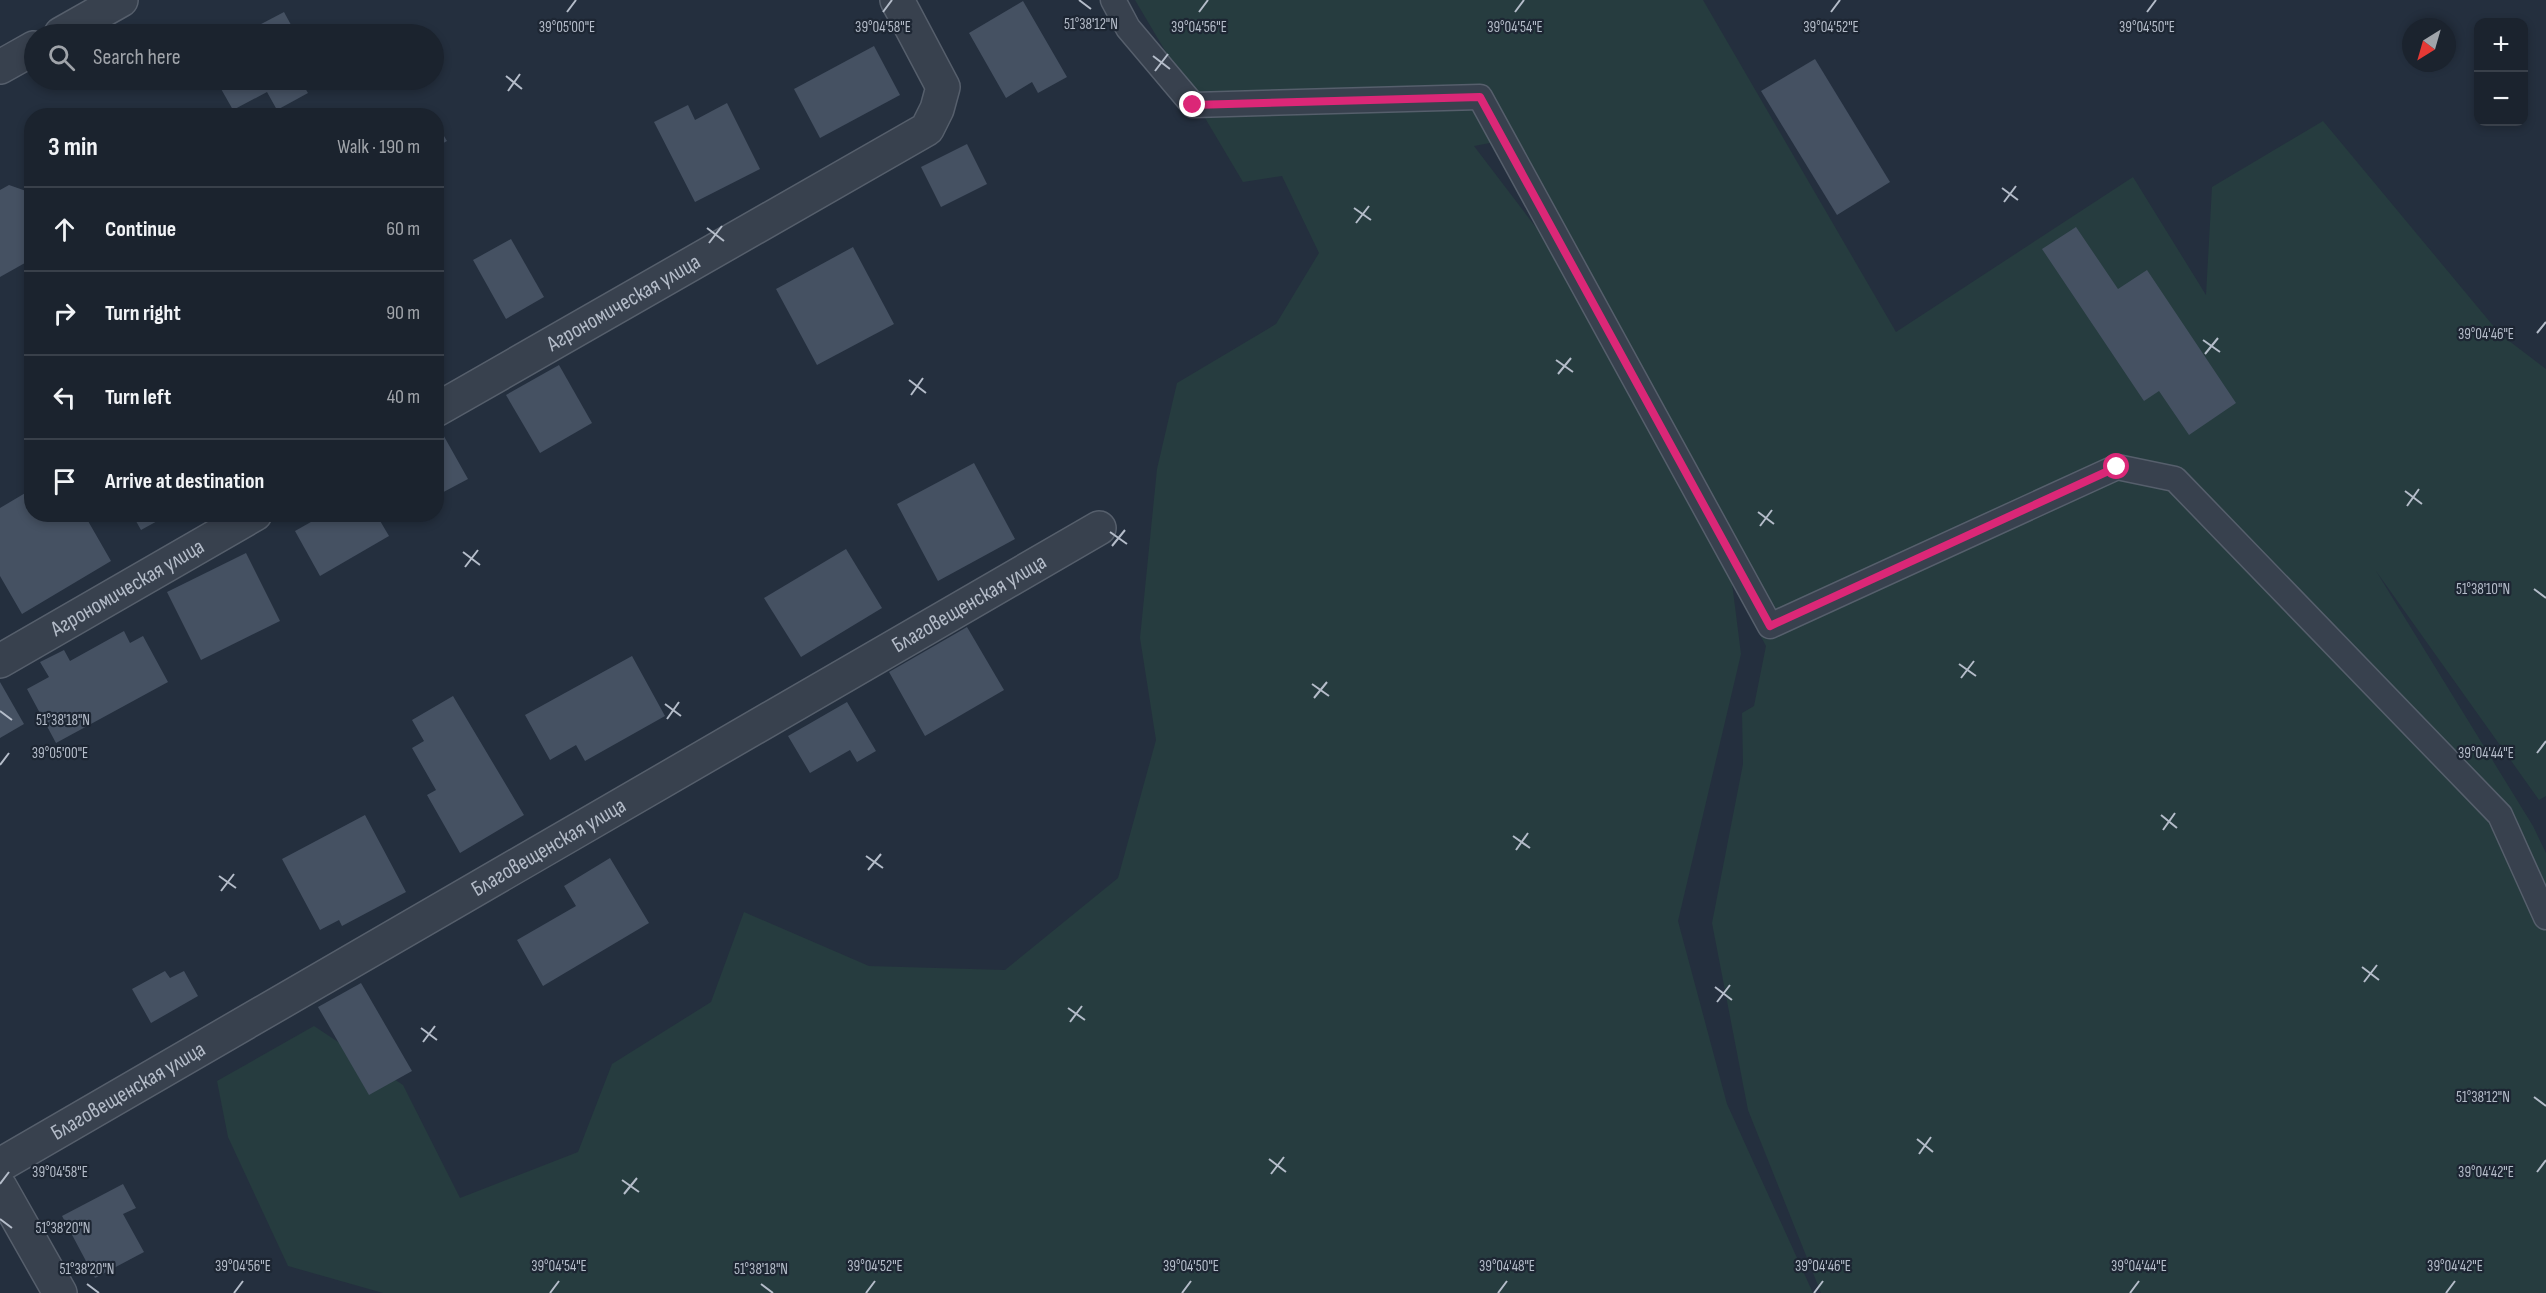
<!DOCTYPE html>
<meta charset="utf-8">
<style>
:root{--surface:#1b232e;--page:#242b36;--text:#f1f3f6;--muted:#a0a4aa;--line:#39404a}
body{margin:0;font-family:"Sofia Sans Condensed",sans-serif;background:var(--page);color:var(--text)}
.controls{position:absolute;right:18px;top:18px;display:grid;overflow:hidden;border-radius:12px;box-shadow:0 3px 9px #0003}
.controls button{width:54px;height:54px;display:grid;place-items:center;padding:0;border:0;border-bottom:2px solid var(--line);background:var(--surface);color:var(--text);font:30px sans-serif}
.compass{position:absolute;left:2402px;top:18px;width:54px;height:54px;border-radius:50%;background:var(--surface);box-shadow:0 3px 9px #0003;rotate:217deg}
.stop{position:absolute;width:18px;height:18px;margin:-14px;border:4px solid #db2777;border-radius:50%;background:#fff}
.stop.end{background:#db2777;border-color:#fff;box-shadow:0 2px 6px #0008}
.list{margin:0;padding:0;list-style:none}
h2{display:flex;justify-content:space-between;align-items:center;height:78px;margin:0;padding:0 24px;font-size:26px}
h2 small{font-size:20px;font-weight:400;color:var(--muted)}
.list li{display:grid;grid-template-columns:39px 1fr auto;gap:18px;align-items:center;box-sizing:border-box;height:84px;padding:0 24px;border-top:2px solid var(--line)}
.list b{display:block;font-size:22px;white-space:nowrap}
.list em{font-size:20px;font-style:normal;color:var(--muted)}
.icon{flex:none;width:33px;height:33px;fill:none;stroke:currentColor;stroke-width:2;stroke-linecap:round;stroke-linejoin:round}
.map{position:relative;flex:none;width:2546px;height:1293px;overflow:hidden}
.search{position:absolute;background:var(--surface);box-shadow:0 3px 9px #0003;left:24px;top:24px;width:420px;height:66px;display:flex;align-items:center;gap:15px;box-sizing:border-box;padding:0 21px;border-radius:33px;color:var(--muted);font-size:22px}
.panel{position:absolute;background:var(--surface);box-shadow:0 3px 9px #0003;left:24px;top:108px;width:420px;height:414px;border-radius:24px}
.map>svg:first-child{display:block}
</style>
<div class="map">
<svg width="2546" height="1293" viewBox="0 0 2546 1293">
<rect width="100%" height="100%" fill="#242f3e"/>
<path fill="#263c3f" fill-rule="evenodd" d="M1135,0H1703L1896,332L2133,177L2206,295L2212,187L2323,121L2500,334L2546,369V796L2539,800L2376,571L2533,826L2546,853V1293H1821L1748,1110L1712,923L1743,764L1742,713L1754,706L1766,646L1732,583L1741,654L1678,921L1727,1104L1813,1293H383L288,1266L228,1137L217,1081L314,1026L403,1085L460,1198L578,1152L612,1064L711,1002L744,912L869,966L1005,970L1118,878L1156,740L1140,638L1157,469L1177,383L1276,324L1319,253L1282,176L1243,182ZM1490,143L1538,229V230L1474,146Z"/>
<g fill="#455162">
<polygon points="1023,1 1067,77 1038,93 1032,82 1006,98 969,33"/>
<polygon points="284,12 296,34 242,34"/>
<polygon points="874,46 900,95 820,138 794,89"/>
<polygon points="1815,59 1890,182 1837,215 1761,91"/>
<polygon points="216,80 300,80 308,93 277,110 267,92 233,110"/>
<polygon points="727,103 760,169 695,202 654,122 688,105 695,120"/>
<polygon points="436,123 447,141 436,147"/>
<polygon points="967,144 987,184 941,207 921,167"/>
<polygon points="9,185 32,193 32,259 0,277 0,190"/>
<polygon points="2076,227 2118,289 2147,270 2236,403 2189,435 2159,391 2144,401 2042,249"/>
<polygon points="511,239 544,297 506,319 473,260"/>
<polygon points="853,247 894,324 817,365 776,289"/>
<polygon points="559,365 592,423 540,453 506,395"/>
<polygon points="441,431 468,479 436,496 436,434"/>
<polygon points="974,463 1015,539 938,581 897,504"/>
<polygon points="32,489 32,514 84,514 111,561 22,614 0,576 0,508"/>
<polygon points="132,514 170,514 141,530"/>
<polygon points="325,514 376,514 389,536 320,576 295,531"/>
<polygon points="846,549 882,608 801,657 764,598"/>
<polygon points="246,553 280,621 201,660 167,592"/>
<polygon points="967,627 1004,690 925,736 889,672"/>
<polygon points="124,631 130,643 143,636 168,682 56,743 27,689 49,677 40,662 64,650 70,661"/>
<polygon points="632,656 665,716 585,761 576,745 550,760 525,715"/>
<polygon points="0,682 24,724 0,738"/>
<polygon points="453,696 524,815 460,853 427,795 436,790 412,748 424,741 412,720"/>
<polygon points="847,702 876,751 857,762 850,750 810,773 788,736"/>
<polygon points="365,815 406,892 342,926 339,920 320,930 282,859"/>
<polygon points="610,858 649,923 543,986 517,940 576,906 564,886"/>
<polygon points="165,971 170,978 184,971 198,996 151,1023 132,989"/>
<polygon points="361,983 412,1071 369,1095 318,1007"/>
<polygon points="123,1184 136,1208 123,1214 144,1252 95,1278 62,1216"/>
</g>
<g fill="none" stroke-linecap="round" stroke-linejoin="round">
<g stroke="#565f6c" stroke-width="27">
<polyline id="service" points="1113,0 1128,28 1193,105 1480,97 1770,626 2117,467 2175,479 2500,815 2546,917"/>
</g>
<g stroke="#565f6c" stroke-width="36">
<g id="minor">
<polyline points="61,34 121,0"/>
<polyline points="0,67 34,48"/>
<path id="s1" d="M436,410L927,129L937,109L943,87L897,0"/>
<path id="s2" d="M0,661L255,514"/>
<path id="s3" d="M0,1165L1099,528"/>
<polyline points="0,1187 60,1293"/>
</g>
</g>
<use href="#service" stroke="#38414e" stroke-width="24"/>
<use href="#minor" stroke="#38414e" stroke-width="33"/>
</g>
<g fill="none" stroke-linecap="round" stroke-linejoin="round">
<polyline stroke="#db2777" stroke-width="8" points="1193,105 1480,97 1770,626 2117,467"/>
</g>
<path fill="none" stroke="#b4bcc9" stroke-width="2" d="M1079,0L1091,9M567,12L576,0M883,12L892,0M1199,12L1208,0M1515,12L1524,0M1831,12L1840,0M2147,12L2156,0M1153,56L1170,69M1155,71L1168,54M506,76L522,89M508,91L520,74M2002,188L2018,200M2004,202L2016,186M1354,208L1371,220M1356,223L1369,206M707,228L724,241M709,243L722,226M2537,333L2546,322M2203,340L2220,352M2205,354L2218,338M1556,360L1573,372M1558,374L1571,358M909,380L926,393M911,395L923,378M2405,491L2422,504M2407,506L2419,489M1758,512L1774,524M1760,526L1772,510M1110,532L1127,544M1112,546L1125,530M463,552L480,565M465,567L478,550M2534,589L2546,598M1959,664L1976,676M1961,678L1974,661M1312,684L1329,696M1314,698L1327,682M665,704L681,716M0,711L12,720M667,719L679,702M2537,753L2546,741M0,765L9,753M2161,815L2177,828M2163,830L2175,813M1513,836L1530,848M1516,850L1528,833M866,856L883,868M868,870L881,854M219,876L236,888M221,891L234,874M2362,967L2379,980M2364,982L2377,965M1715,987L1732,1000M1717,1002L1730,985M1068,1008L1085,1020M1070,1022L1082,1006M421,1028L437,1040M423,1042L435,1026M2534,1097L2546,1106M1917,1139L1933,1152M1919,1154L1931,1137M1269,1159L1286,1172M2537,1172L2546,1160M1271,1174L1284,1157M622,1180L639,1192M0,1184L9,1172M624,1194L637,1178M0,1219L12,1228M87,1284L99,1293M761,1284L773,1293M234,1293L243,1281M550,1293L559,1281M866,1293L875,1281M1182,1293L1191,1281M1498,1293L1507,1281M1814,1293L1823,1281M2130,1293L2139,1281M2446,1293L2455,1281"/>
<g text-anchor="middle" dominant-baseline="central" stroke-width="4.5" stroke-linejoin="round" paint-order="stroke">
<g font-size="22" fill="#b4bcc9" stroke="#1d2633">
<text stroke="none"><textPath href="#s1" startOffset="216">Агрономическая улица</textPath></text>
<text stroke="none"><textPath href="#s2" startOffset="147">Агрономическая улица</textPath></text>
<text stroke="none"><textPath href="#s3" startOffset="1120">Благовещенская улица</textPath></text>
<text stroke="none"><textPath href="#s3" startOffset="634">Благовещенская улица</textPath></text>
<text stroke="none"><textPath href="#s3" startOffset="148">Благовещенская улица</textPath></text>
</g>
</g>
<g font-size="15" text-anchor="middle" fill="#b4bcc9" stroke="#1d2633" stroke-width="4.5" stroke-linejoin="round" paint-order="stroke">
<text x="1091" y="29">51°38'12"N</text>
<text x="567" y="32">39°05'00"E</text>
<text x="883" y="32">39°04'58"E</text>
<text x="1199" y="32">39°04'56"E</text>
<text x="1515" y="32">39°04'54"E</text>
<text x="1831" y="32">39°04'52"E</text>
<text x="2147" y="32">39°04'50"E</text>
<text x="2486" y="339">39°04'46"E</text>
<text x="2483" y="594">51°38'10"N</text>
<text x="63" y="725">51°38'18"N</text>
<text x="60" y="758">39°05'00"E</text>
<text x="2486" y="758">39°04'44"E</text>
<text x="2483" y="1102">51°38'12"N</text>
<text x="60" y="1177">39°04'58"E</text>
<text x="2486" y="1177">39°04'42"E</text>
<text x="63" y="1233">51°38'20"N</text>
<text x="243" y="1271">39°04'56"E</text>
<text x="559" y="1271">39°04'54"E</text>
<text x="875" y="1271">39°04'52"E</text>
<text x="1191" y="1271">39°04'50"E</text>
<text x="1507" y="1271">39°04'48"E</text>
<text x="1823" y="1271">39°04'46"E</text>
<text x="2139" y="1271">39°04'44"E</text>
<text x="2455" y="1271">39°04'42"E</text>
<text x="87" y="1274">51°38'20"N</text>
<text x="761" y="1274">51°38'18"N</text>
</g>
</svg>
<div class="controls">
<button>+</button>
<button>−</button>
</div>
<svg class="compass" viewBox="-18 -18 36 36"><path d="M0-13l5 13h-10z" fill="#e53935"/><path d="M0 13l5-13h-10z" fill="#a0a4aa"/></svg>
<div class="stop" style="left:2117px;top:467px"></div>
<div class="stop end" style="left:1193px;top:105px"></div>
<div class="search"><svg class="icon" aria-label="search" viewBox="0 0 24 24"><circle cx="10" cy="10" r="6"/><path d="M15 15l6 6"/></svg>Search here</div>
<section class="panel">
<h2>3 min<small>Walk · 190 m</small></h2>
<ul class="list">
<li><svg class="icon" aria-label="ahead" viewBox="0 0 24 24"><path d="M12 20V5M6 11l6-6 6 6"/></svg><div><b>Continue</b></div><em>60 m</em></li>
<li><svg class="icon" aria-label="right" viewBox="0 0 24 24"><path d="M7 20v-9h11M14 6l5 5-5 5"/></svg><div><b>Turn right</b></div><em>90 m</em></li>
<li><svg class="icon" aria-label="left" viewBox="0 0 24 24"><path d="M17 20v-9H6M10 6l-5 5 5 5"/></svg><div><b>Turn left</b></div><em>40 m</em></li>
<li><svg class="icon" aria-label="arrive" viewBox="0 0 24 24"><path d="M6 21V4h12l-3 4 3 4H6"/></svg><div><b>Arrive at destination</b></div></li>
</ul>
</section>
</div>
